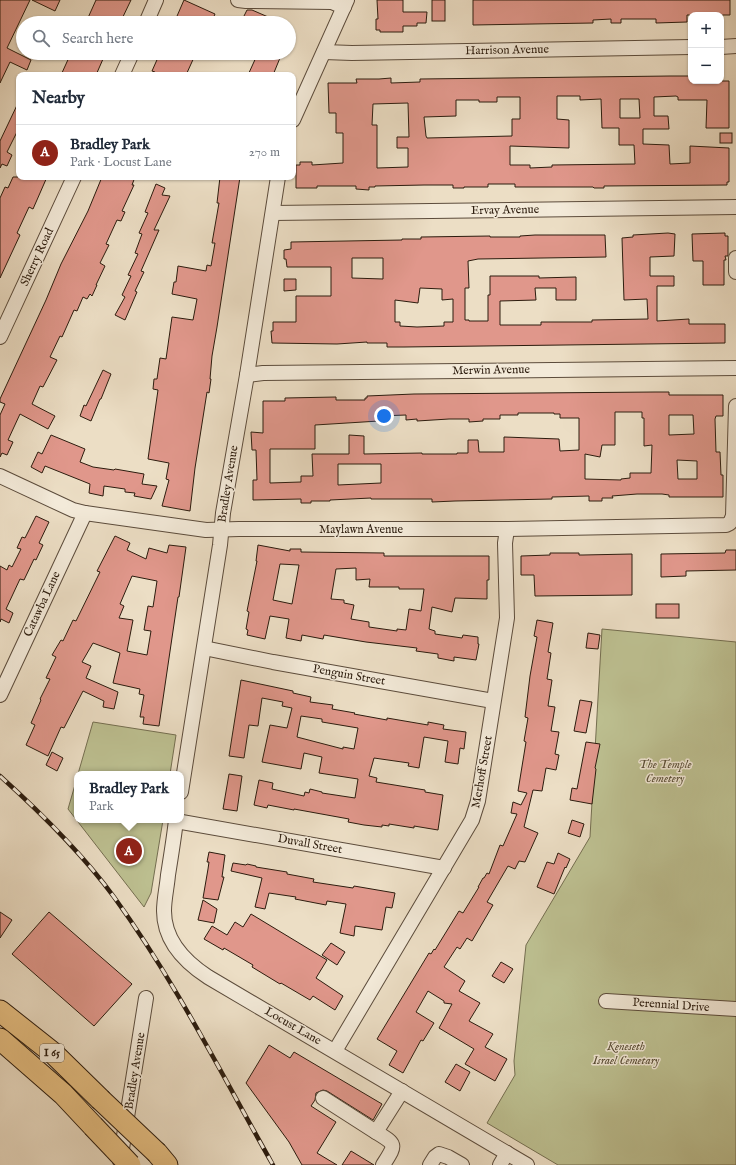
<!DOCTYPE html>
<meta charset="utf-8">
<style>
:root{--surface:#fff;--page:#f2f2f3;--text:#1f2937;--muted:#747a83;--line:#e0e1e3;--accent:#8f2418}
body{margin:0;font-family:"IM FELL English",serif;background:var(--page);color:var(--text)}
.controls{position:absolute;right:12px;top:12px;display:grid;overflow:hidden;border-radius:8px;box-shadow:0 1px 3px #0004}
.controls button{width:36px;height:36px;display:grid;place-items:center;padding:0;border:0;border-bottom:1px solid var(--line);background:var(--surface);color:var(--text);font:20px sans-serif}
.you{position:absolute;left:384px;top:416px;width:14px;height:14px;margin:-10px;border:3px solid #fff;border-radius:50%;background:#1a73e8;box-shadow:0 0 0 6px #1a73e833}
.badge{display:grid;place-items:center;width:26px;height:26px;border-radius:50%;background:var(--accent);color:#fff;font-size:13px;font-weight:700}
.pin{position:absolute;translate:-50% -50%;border:2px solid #fff;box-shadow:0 1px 4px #0006}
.popup{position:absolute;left:74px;top:771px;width:110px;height:52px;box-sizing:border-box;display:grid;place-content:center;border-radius:8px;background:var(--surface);filter:drop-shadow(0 1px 3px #0005);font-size:13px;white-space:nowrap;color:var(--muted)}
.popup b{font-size:15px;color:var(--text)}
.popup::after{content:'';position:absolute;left:50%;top:100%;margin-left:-8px;border:8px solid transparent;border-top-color:var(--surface)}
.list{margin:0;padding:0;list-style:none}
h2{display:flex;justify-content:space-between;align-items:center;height:52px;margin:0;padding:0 16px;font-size:17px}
h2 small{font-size:13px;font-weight:400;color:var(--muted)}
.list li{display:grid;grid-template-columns:26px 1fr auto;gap:12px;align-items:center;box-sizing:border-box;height:56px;padding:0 16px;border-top:1px solid var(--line)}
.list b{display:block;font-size:15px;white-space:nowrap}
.list p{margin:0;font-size:13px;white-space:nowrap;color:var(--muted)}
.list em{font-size:13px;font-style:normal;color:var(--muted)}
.icon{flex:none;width:22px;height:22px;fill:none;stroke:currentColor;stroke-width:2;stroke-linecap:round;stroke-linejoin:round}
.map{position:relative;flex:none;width:736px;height:1165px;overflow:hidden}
.search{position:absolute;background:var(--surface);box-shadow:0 1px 3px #0004;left:16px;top:16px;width:280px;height:44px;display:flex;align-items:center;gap:10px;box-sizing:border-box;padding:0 14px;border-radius:22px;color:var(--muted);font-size:15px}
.panel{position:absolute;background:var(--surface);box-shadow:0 1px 3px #0004;left:16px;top:72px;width:280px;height:108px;border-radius:8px}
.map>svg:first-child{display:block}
</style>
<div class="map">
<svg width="736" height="1165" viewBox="0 0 736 1165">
<rect width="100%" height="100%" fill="#ecdec5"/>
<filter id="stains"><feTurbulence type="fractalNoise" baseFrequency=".005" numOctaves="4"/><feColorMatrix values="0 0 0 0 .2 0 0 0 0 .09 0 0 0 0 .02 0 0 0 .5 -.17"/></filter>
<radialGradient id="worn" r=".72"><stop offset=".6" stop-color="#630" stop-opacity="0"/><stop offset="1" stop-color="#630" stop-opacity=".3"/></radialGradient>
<g fill="#bdc091" stroke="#746e50">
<polygon points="602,629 736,642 736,1165 558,1165 487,1123 515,1075 514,1061 526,945 590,837"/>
<polygon points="93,722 176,735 170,774 78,774"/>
<polygon points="77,778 77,820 163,820 151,893 144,907 68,809"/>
</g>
<g fill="#e0978b" stroke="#2c1c0e" fill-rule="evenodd">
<polygon points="0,0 30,0 7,48 31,60 27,70 10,62 0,83"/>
<polygon points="32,0 60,0 55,11"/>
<polygon points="96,0 131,0 120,23 94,23 87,20"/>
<polygon points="184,0 215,14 211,23 174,23"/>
<polygon points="377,0 403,0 403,12 427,12 426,23 417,23 417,26 403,26 403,32 380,32 380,30 376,30 376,19 378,19"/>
<rect x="432" y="0" width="13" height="21"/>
<polygon points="473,0 730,0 730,15 687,15 687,22 656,23 656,19 621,19 621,23 611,23 611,19 593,20 593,23 473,25"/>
<polygon points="247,10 252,10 282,23 249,23 242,20"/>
<polygon points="71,53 102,53 100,57 103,59 96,75 61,75"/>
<polygon points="160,53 196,53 186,75 154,75 155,72 152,71"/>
<polygon points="258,53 282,53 273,75 248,75"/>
<path d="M670,76H691V81H729V128H706L707,100H678V97L676,96L654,97V116H668L669,129H643V144L669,145L670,164L690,163V146L729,148V182H727V185L604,186V188H594L593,187H515V184H488V187H464V188H453V185H424L375,186V187H369V190L356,189V186H317V188H296V165H300V162H312V165L343,163V133H336V113H329L328,83H357L356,79H379L391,78V83L420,82V79ZM557,96H580V100L601,99L602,128H619V145H634L635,164L552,165V167L530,168V165H510V146L569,148V120L557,119ZM497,97H520V119H512V136L427,138L426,136L424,117L456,116V100H479V102H497ZM620,99H639L640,118H620ZM408,103L409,137H397V148H408V167L377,168V125H372L373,104Z"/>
<polygon points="19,101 19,128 7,152 12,155 7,166 2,164 0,168 0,141"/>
<rect x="720" y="133" width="12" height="10"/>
<polygon points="13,177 47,177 33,209 29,207 17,233 20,235 0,278 0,198 5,187 8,188"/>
<polygon points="102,177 135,177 132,185 134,185 122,211 125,212 121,221 117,220 106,244 109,245 100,263 105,266 96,285 97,285 92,296 90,294 87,299 83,297 77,311 74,310 62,337 60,336 50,357 57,360 43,387 40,386 32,404 55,416 48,429 20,414 8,440 13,442 7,455 2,453 0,457 0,415 5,404 0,402 0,399 46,300 61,264 88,211"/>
<polygon points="220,177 240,177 217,327 212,356 210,379 211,379 209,393 207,392 195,468 190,511 162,506 169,480 166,479 169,463 148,459 158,390 153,389 154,379 157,379 160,358 166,359 172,317 193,320 197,299 172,294 174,282 176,282 178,266 206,271 207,265 211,266 215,243 212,243 219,203 217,203"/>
<polygon points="156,184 165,188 162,195 170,196 154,230 159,230 141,271 144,272 135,291 137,292 125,320 115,315 125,297 122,295 131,276 128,275 138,254 135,253 142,234 139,233 148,213 145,212"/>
<path d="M668,233L675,234L674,256L650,257V276H674V286H657V321L689,319V324H725V343L404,347H387V343H367V342L337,344L272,343L271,331H273V322H296V296H331V267H287L286,259H284V250L291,249V242L402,240V239H421V237L490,236V237H520V236L535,235H605L606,257L478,259L468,261L469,288H465V320H469V321H488V295H490V276H539V278L576,277V300H556V288H535L536,300L500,301V325H541V322H592V320L648,319L647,299L624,300L622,238L633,237V235ZM352,258H383V279L352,278ZM420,288L442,289V300L453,299V322H444V326L417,327L400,326V322H395V300L418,303Z"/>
<polygon points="725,233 725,236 728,236 728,256 725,256 726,260 724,260 724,285 703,285 703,261 693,261 692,234"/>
<polygon points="284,279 296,279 296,290 284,291"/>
<polygon points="103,370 111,374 101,399 100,399 91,421 80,416 84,405 86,406"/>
<path d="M655,392H669V395H723V416H716L715,419L716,452H720L721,475H723V497H669V495L662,494H637L612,496L613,498H602V501H589V496L552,497V499L455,501L432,502V499H371V498L330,500V501H311V503H301V499L253,500V480H257L256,450H252L251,432L263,433V401H285V398L336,397V400H365V398H367V396L414,394ZM615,412H642V418H644V446L652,445L651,473H630V478L621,479V480L585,479V454L600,457L602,445H615ZM518,413H554V414H560V418H579V450L560,451L559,439L504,437V452H479L478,440H468V453H457V454H422V453L364,454V436L349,435V454H312L313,476H301V482L270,483V449H315V425L379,421V416L406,415V420L417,419V421L449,419H469V422L483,421V419H500V415H518ZM669,415H693L694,434L669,435ZM677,460L697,461V479H678ZM338,464H381V483L338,485Z"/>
<polygon points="51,435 85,449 80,462 93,467 114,470 115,469 144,474 142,484 157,486 151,499 134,496 135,493 125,492 125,489 104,486 103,496 89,493 90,484 45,466 42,473 31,467 38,452 42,454"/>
<polygon points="36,516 49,522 39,543 43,545 36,560 34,559 24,580 20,579 6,609 13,613 9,623 1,619 0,622 0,566 7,570 9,565 12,567 21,549 17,548 22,537 25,538"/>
<path d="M115,536L130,543L127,550L146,559L149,548L167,553L169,545L186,547L179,597H178L159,726L143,724L144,717H140L144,695L139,694L140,689L113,683L120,653L93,643L82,662L91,666L86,678L118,692L114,709L103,707L104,701L83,691L64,728L61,727L48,756L26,745L35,725L31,723L41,700L40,699L50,679L46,678L56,657L52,655L61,640L63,641L73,620L76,621L100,572L97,571ZM132,576L157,581L153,607L148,606L144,630L151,631L147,655L127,651L133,620L119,618L124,606L120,604Z"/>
<path d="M258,545L290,551V549H301V552L384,553V556H489V580H487V599L455,598L452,612L432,607L429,629L435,631V634L462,638L463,635L478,637V644H479L476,660L454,657V661L438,658V654L416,651L417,648L366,642L324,635L323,639L302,635L301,641L286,638L289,619L270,616L265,639L247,635L248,630L246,629L249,612L247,611L257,561H256ZM280,564L299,565L292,604L273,600ZM356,568V580L370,579L369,587H399V589H424L421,611L409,609L406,630L397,629V631L369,627V622L351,619L354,605L344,603V600L331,599L336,569Z"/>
<polygon points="726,550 736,550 736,570 686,571 686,576 661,577 661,554 725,553"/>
<polygon points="550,553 579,553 579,555 583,555 632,554 632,595 535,596 534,575 521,575 521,556 550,555"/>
<rect x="656" y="604" width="23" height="14"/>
<polygon points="537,620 553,623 548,652 551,653 547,679 552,680 548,706 555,707 551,731 559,732 555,754 559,755 556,770 546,768 542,791 533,790 524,827 538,833 525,862 519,861 515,869 508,866 487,902 493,905 472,941 467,938 460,949 457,947 444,967 465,981 459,991 480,1003 469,1021 493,1034 485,1047 507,1059 495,1081 465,1064 474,1049 439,1028 452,1004 444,1003 444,1001 428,991 416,1012 434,1023 423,1041 421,1040 403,1073 389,1065 397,1051 377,1039 429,953 431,954 434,949 435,950 459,911 463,913 479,887 478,887 483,878 484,878 487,873 489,874 500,845 503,846 517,814 511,813 513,802 521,805 527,793 518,791 526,742 524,741 528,718 525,717 530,676 537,637 534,636"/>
<polygon points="588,633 600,635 598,649 586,648"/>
<path d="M241,680L293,691V693L311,697L310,702L333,705L332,709L355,713L354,714L387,720V718L428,725V722L444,725L443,729L466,732L464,749L460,748L458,764L445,762L448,741L424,737L419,768L408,766L409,763L374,758L369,776L377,778L376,782L425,790V792L443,795L438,830L414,826V828L389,824V826L382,825V827L364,825L348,822L349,819L294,809V810L268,805L267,808L254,805L259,780L273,783L272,789L304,796L305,792L309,793L310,789L322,792V793L355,798L358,779L319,773L322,757L304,753L301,769L262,762L270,725L287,728L292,708L282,706L283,702L262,698L258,726L249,725L244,758L229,756ZM301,716L322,719V722L358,728L354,749L343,747V749L297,737Z"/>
<polygon points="580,700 592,702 586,733 574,731"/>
<polygon points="586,742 600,744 595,768 596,769 592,804 570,800 572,788 577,789"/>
<polygon points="52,752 63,758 57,771 46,765"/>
<polygon points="229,774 242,776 237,811 223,809"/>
<polygon points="572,820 584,824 580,837 568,833"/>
<polygon points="209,852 225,855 222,877 224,877 218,900 203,898 208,869 209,862 207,862"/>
<polygon points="558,853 570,859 566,868 565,867 554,894 537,887 547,862 554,864"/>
<polygon points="233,863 246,865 247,864 256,866 256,867 287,872 287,874 314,879 313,882 353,888 354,886 395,893 392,908 386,907 382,930 355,926 354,936 340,933 346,904 327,901 326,905 295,899 296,897 269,893 265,909 255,907 262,878 231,871"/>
<polygon points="203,900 217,909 214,923 198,920"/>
<polygon points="0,912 12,920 0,938"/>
<polygon points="49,912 132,984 94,1026 12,954"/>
<polygon points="251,914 327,960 316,978 343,996 335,1010 313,996 310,1000 281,983 280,984 252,967 253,965 224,948 223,950 204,939 212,926 227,935 235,922 243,927"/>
<polygon points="331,943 345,952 337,965 322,955"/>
<polygon points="501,962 513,969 504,983 492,976"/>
<polygon points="269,1045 290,1058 294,1052 382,1104 373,1120 327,1091 323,1090 316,1093 315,1100 311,1106 336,1122 317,1153 337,1165 302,1165 289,1142 246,1083"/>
<polygon points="456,1064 470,1072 460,1091 445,1082"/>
<polygon points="351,1151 374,1165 342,1165"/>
</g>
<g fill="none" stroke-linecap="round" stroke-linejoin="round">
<g stroke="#5c4c3c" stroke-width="16">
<g id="minor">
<polyline points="238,0 246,1 332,2 344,7"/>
<polyline points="146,23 156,0"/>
<polyline points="721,47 736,46"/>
<polyline points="324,52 352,53 691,47"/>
<polyline points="122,75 132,53"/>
<polyline points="293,120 347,0"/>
<polyline points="273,213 736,207"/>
<polyline points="736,258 736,272"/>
<polyline points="0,337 74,177"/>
<polyline points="247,375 263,373 736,368"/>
<polyline points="0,476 73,510 85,513 206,530 239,529 507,529 726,525 730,523 733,516 736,406"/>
<polyline points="204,648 273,662 493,701"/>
<polyline points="0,695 85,513"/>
<polyline points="181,792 220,545 223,513 247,375 278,177"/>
<path d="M176,820C174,838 171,856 168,875C167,887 164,899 164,911C164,940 185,962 208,977L527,1165"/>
<polyline points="176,821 444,868"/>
<polyline points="606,1001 736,1009"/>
<polyline points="335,1051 472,820 478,801 507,618 505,543 507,529"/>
<polyline points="323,1098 376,1132 402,1091"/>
<path d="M376,1132C397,1145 396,1144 383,1165"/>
<polyline points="120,1161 146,998"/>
<polyline points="430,1165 435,1157 439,1154 448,1157 462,1165"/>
<polyline points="500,1165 507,1153"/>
</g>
</g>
<g stroke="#2c1c0e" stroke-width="23">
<g id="highway">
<polyline points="0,1011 53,1053 100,1099"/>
<polyline points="0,1039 63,1094 93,1126"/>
<polyline points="157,1153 167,1165"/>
</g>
</g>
<use href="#minor" stroke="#f3ead9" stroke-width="14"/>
<use href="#highway" stroke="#e6bf82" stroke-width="21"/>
<g stroke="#2c1c0e" stroke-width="4.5">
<path id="rail" d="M0,776C41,813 81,852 114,897C175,981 222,1075 273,1165"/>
</g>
<use href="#rail" stroke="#f3ead9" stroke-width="3" stroke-dasharray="9" stroke-linecap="butt"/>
<g stroke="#2c1c0e" stroke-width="23" stroke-linecap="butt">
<g id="highway-bridge">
<polyline points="100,1099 157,1153"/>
<polyline points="93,1126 130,1165"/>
</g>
</g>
<use href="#highway-bridge" stroke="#e6bf82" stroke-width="21"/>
</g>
<g text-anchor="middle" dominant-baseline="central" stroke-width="3" stroke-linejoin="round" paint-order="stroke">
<rect fill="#f3ead9" stroke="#685a4b" stroke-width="1" x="40" y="1044" width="24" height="18" rx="3"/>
<g font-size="11" font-weight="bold" fill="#2c1c0e">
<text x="52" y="1053">I 65</text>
</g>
<g font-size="12" fill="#2c1c0e" stroke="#f3ead9">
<text transform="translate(507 50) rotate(-1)">Harrison Avenue</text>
<text transform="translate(505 210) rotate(-1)">Ervay Avenue</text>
<text transform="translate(37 257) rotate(-65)">Sherry Road</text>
<text transform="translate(491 370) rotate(-1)">Merwin Avenue</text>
<text transform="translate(228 484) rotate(-81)">Bradley Avenue</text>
<text x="361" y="529">Maylawn Avenue</text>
<text transform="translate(42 604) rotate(-65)">Catawba Lane</text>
<text transform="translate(349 675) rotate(10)">Penguin Street</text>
<text transform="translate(482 772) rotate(-80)">Merhoff Street</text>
<text transform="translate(310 844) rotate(10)">Duvall Street</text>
<text transform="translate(671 1005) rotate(4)">Perennial Drive</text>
<text transform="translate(293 1026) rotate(30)">Locust Lane</text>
<text transform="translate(135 1071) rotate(-81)">Bradley Avenue</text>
</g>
<g font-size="12" font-style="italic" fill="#584d35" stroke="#f3ead9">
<text x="665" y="764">The Temple<tspan x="665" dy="14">Cemetery</tspan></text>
<text x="626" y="1046">Keneseth<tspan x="626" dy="14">Israel Cemetary</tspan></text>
</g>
</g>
<rect width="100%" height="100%" filter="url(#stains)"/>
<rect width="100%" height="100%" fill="url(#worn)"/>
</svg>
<div class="controls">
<button>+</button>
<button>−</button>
</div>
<div class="you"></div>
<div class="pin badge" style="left:129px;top:851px">A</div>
<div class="popup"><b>Bradley Park</b>Park</div>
<div class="search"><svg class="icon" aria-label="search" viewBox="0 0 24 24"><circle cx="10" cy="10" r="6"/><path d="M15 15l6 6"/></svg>Search here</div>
<section class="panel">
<h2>Nearby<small></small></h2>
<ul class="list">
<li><span class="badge">A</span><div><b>Bradley Park</b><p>Park · Locust Lane</p></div><em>270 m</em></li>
</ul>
</section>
</div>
